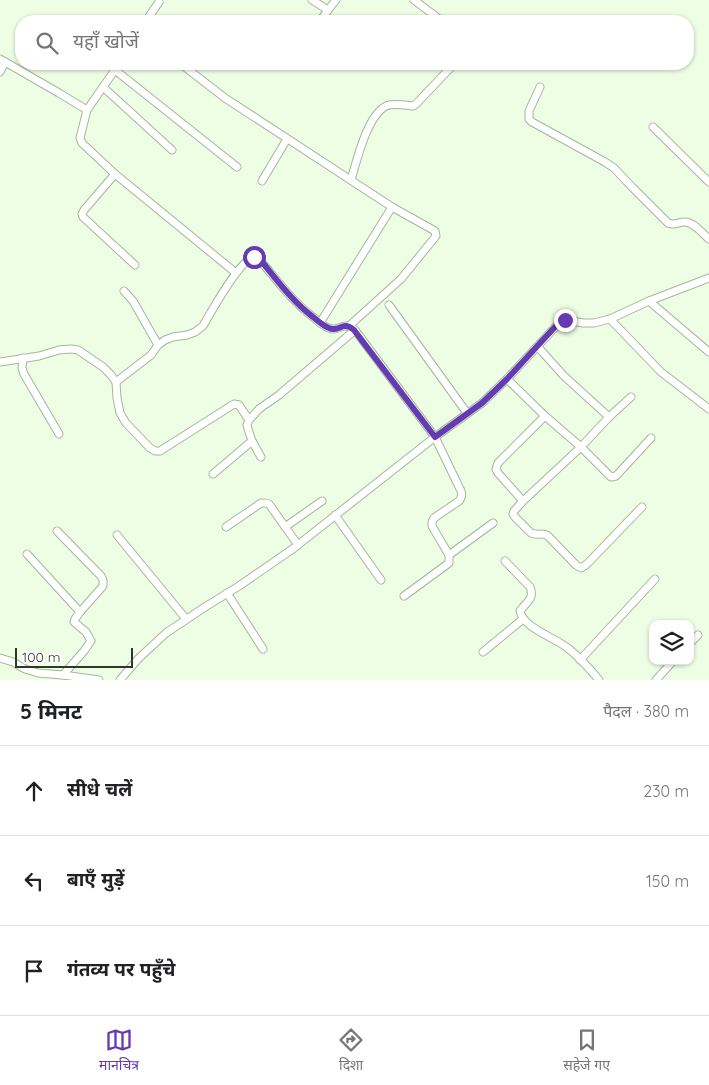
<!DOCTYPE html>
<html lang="hi">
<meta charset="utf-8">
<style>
:root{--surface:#fff;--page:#f6f6f6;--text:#202124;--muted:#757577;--line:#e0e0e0;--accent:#643bb3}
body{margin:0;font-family:Quicksand,"Noto Sans Devanagari",sans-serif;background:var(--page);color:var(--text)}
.controls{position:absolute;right:15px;bottom:15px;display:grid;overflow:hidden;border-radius:10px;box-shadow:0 1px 4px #0004}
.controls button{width:45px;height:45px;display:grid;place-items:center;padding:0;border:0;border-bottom:1px solid var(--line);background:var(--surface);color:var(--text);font:25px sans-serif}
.scale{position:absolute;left:15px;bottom:12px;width:118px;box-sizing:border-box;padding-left:5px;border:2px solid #30382b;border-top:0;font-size:14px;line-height:18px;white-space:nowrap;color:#30382b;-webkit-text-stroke:4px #fff;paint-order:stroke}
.stop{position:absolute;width:15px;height:15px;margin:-11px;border:4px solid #643bb3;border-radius:50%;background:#fff}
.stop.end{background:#643bb3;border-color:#fff;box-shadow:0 1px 5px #0008}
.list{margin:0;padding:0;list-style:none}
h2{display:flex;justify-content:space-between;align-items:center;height:65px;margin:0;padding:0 20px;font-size:21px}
h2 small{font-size:16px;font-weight:400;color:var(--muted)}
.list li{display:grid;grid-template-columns:32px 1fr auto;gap:15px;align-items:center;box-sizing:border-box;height:90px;padding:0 20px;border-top:1px solid var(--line)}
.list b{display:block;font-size:19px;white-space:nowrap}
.list em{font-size:16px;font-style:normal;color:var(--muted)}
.icon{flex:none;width:28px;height:28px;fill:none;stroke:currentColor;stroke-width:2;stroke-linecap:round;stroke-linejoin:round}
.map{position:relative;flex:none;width:709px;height:680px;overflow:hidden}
.search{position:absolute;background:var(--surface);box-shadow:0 1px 4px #0004;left:15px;right:15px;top:15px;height:55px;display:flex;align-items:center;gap:12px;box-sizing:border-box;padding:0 18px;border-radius:20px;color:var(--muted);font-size:19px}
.sheet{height:335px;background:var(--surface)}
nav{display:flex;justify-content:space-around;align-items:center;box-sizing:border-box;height:70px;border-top:1px solid var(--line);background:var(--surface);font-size:14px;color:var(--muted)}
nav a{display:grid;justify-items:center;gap:2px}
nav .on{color:var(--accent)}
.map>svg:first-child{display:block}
</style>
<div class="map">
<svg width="709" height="680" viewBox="0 0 709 680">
<rect width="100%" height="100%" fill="#edfee5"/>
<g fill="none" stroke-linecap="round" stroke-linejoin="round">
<g stroke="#a3b799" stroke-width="9">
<g id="street">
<polyline points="312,0 328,10 336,0"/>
<polyline points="414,0 442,21"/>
<polyline points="146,21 159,2"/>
<polyline points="320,21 328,10"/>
<polyline points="0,59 59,93 87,110 80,138 82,143 115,174 84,210 82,214 83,217 135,265"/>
<polyline points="181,64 225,98 392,207 320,323"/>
<polyline points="115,70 237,167"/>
<polyline points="0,72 5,62"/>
<polyline points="103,87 172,150"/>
<path d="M540,87L529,111V119L532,122L605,162L614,168L632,187L668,223C675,226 678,222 685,222C694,222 703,234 709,239"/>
<polyline points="87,110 119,64"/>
<polyline points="653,127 709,182"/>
<polyline points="115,174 236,273"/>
<path d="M351,180C357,160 367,116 386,106C392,103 405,105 413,106L416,104L454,64"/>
<polyline points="262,181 287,139"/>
<polyline points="124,291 133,301 158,345"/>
<polyline points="649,301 709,352"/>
<polyline points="389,305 467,413"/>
<polyline points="610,319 661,372 709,409"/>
<polyline points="349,326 401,279 436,236 435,231 392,207"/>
<polyline points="538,347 563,375 609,417 581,447 611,477 616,476 651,438"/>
<polyline points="23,358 22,368 24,374 59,434"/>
<polyline points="0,362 39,356 59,350 71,349 78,350 103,367 111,375 116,382 117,398 120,413 126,423 150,448 155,451 160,451 234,404 239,405 249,420"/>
<path d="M507,379L545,416L581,447L523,501L514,511L513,514L515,517L531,533C537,536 543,532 548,536L576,565L581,568L587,564L642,507"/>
<path d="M116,382L151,355L158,345L165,340L173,337L187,335L195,332L203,326C211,312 238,263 252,258C255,256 256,257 259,259C276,279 292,301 313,317C318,321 323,326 329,328C339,333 342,320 355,330L435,437L461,491C462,495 462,497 459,501L434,518L432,522V526L449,555V563L404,596"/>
<polyline points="609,417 631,397"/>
<polyline points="252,441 261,457"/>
<polyline points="213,474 252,441 248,429 247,425 249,420 259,409 279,395 355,330"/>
<polyline points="523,501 498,473 496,469 498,463 545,416"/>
<polyline points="335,515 381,580"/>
<polyline points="226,527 261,503 265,503 269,504 298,545"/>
<polyline points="285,527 322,501"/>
<polyline points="57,531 101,576 103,580 103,586 80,612"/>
<polyline points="117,535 186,619"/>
<polyline points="27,554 80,612 75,619 74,622 86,632 91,641 84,651 63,675"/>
<polyline points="449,555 493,523"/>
<path d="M505,561L530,587C535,599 526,602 520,611C523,628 556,638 569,649C580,658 590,669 599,680"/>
<polyline points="227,593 263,649"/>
<polyline points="690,643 698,635"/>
<polyline points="483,652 523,619"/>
<polyline points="0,658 13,662 25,669 38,673 63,675 99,680"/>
<polyline points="580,660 655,579"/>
<polyline points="120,680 138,659 166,633 205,607 239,586 294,548 435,437 482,403 507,379 560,322 565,320 583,323 594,323 610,319 649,301 709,278"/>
<polyline points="656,680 673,661"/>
</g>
</g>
<use href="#street" stroke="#fff" stroke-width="7"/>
</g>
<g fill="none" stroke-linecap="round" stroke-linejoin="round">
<path stroke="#643bb3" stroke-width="6" d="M254,257L259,258C276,279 292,301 313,317C318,321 323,326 329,328C339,333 342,320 354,330L435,437L482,403L507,379L553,329L560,322L565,320"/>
</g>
</svg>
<div class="controls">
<button><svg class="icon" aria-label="layers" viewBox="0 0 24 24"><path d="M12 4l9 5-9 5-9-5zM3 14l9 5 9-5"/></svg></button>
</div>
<div class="scale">100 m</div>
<div class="stop" style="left:254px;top:257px"></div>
<div class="stop end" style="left:565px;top:320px"></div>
<div class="search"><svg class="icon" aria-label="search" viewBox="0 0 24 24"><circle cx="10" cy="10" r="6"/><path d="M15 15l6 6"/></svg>यहाँ खोजें</div>
</div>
<section class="sheet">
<h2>5 मिनट<small>पैदल · 380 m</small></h2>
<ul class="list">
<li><svg class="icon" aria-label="ahead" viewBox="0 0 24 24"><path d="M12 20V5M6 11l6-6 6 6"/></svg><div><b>सीधे चलें</b></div><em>230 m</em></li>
<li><svg class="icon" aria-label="left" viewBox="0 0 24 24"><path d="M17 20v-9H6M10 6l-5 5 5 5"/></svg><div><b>बाएँ मुड़ें</b></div><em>150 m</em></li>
<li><svg class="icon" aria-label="arrive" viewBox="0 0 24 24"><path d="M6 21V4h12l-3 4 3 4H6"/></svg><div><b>गंतव्य पर पहुँचे</b></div></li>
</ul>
</section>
<nav>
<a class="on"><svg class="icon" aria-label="map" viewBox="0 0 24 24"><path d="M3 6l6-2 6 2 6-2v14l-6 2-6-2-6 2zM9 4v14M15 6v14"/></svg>मानचित्र</a>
<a><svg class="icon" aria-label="directions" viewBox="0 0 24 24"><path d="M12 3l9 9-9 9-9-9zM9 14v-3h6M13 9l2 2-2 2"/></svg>दिशा</a>
<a><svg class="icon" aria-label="saved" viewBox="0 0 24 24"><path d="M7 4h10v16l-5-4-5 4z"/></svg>सहेजे गए</a>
</nav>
